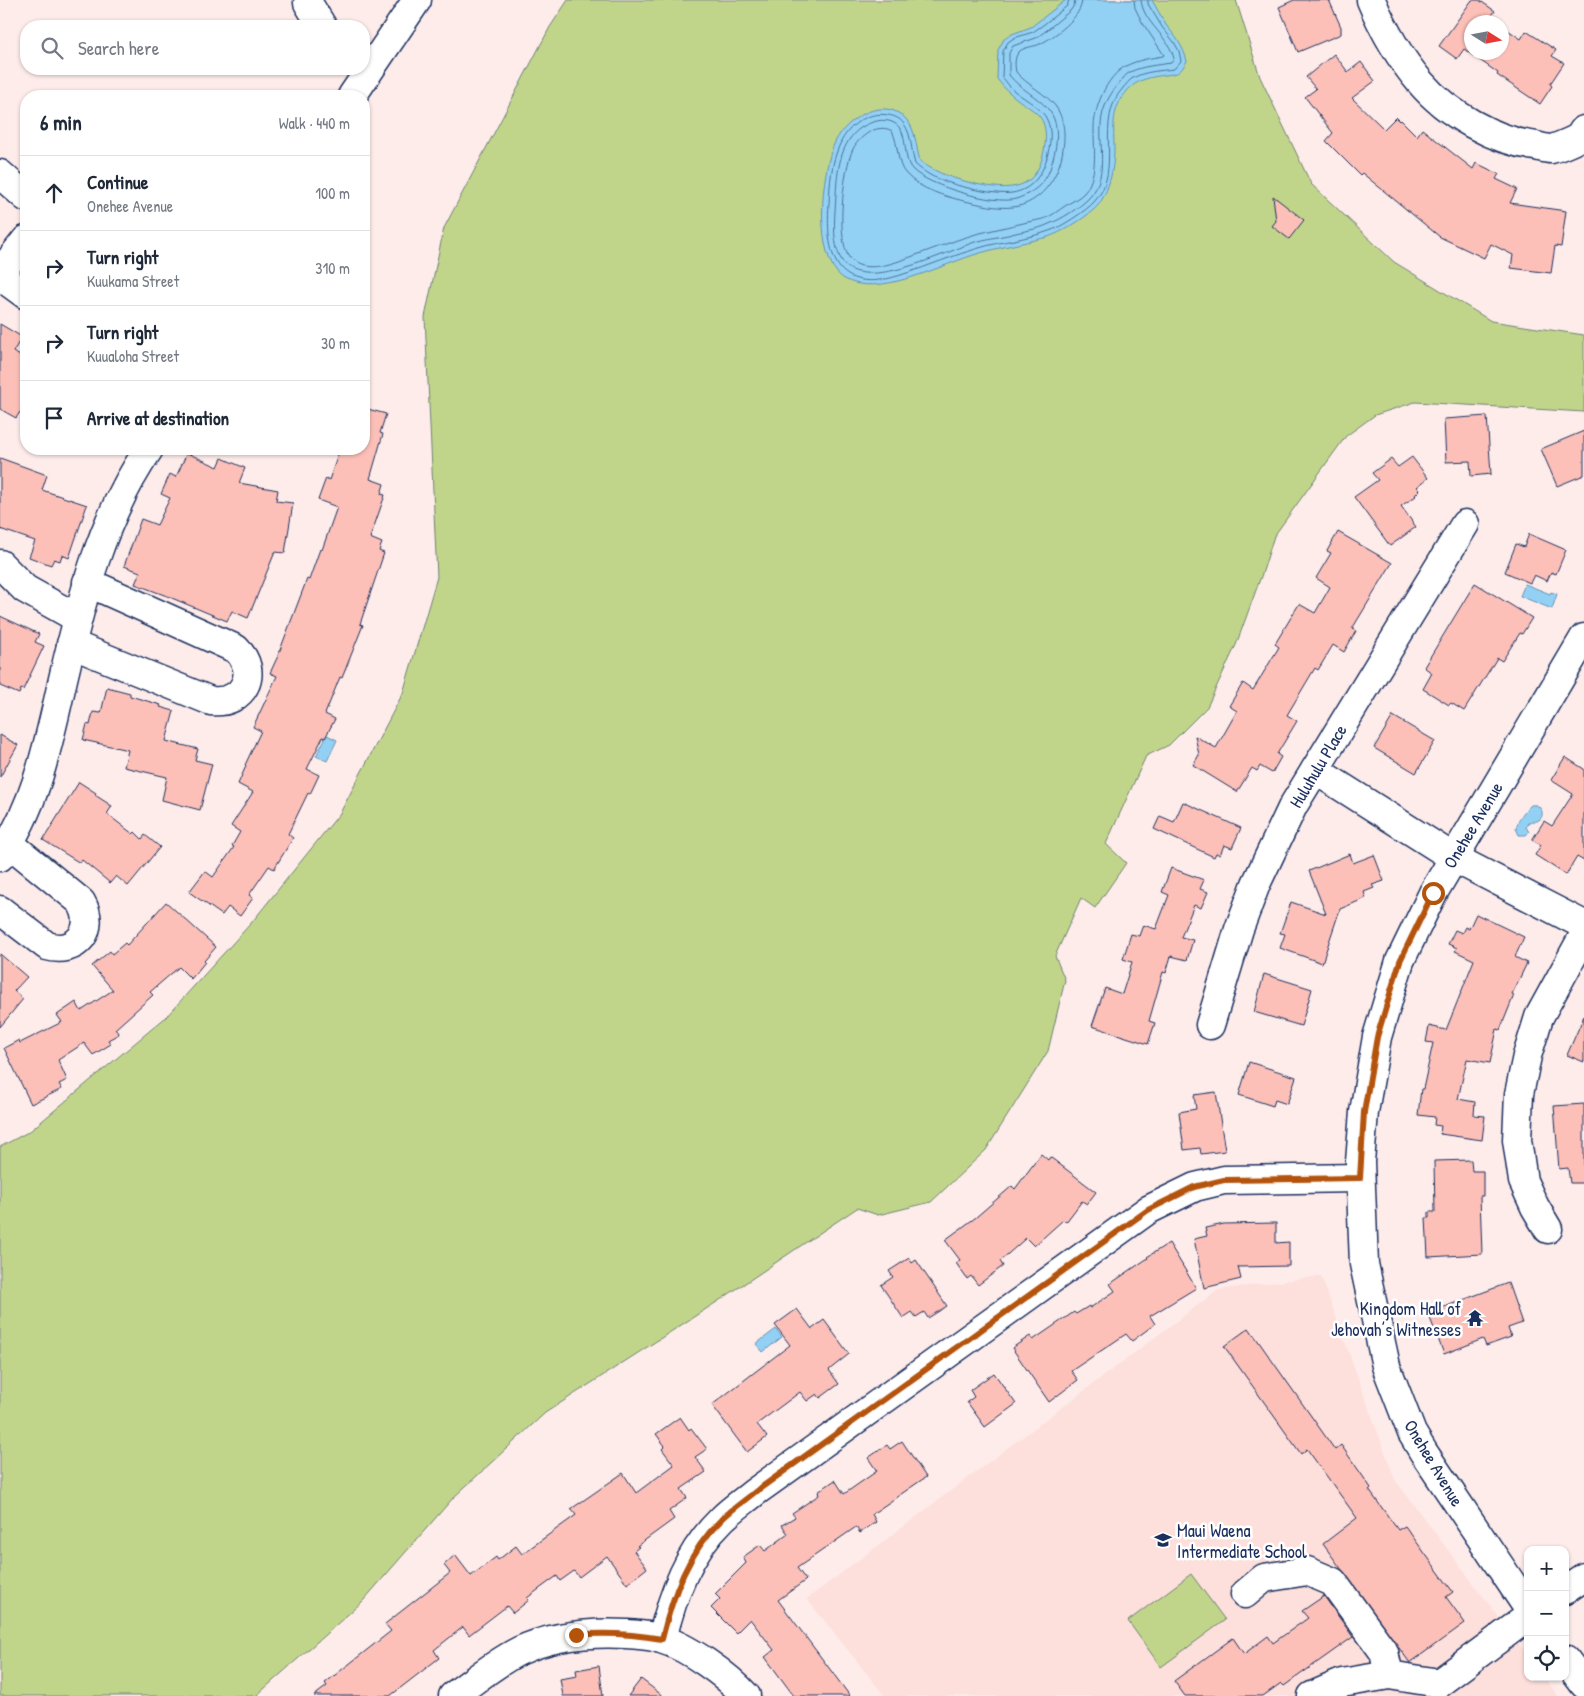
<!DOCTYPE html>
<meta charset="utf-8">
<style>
:root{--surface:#fff;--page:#f2f2f3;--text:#1f2937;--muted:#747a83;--line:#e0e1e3}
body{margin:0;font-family:"Patrick Hand",sans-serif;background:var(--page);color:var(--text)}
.controls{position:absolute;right:15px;bottom:15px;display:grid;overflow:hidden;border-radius:10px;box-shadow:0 1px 4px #0004}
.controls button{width:45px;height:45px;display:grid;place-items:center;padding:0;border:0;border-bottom:1px solid var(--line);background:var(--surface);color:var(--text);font:25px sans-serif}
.compass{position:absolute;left:1464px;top:15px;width:45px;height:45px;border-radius:50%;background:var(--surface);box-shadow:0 1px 4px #0004;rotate:101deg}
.stop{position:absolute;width:15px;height:15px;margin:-11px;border:4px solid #b45309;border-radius:50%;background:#fff}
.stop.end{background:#b45309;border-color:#fff;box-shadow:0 1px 5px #0008}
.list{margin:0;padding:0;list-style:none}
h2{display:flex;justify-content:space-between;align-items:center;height:65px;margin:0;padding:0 20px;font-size:21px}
h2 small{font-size:16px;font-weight:400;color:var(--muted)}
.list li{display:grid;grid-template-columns:32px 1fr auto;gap:15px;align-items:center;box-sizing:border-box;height:75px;padding:0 20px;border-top:1px solid var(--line)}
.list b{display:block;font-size:19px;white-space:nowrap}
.list p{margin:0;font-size:16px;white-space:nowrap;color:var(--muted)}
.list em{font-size:16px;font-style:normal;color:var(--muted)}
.icon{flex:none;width:28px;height:28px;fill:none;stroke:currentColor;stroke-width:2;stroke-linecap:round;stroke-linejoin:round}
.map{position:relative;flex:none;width:1584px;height:1696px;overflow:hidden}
.search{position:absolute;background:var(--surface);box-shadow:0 1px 4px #0004;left:20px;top:20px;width:350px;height:55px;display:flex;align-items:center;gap:12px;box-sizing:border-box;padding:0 18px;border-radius:20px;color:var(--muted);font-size:19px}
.panel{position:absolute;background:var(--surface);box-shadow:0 1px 4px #0004;left:20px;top:90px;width:350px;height:365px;border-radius:20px}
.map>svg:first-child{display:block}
</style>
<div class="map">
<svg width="1584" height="1696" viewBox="0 0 1584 1696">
<rect width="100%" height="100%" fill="#feecea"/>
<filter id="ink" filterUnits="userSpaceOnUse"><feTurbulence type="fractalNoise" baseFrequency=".02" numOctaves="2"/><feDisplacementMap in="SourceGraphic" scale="10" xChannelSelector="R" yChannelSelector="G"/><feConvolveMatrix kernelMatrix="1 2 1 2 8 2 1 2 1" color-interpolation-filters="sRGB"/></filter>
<g filter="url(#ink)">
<polygon fill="#fddfdb" points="1321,1276 1395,1480 1528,1656 1528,1677 1544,1677 1558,1696 885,1696 807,1599 1218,1290"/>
<g fill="#c1d58a" stroke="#6e8274">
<polygon points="568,0 1236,0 1260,77 1311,184 1394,262 1491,321 1584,335 1584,412 1415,402 1375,415 1346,436 1274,536 1263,571 1236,645 1207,707 1169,745 1146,756 1106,844 1126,863 1095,908 1081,898 1055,956 1065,980 1048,1051 986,1150 931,1202 878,1215 857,1208 723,1298 545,1413 453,1498 363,1601 256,1696 0,1696 0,1147 30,1131 166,1017 252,922 340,813 403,693 437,577 425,317 444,228 550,27"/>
<polygon points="1191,1574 1225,1620 1161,1667 1128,1621"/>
</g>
<g fill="#93d1f4" stroke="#6390b8">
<path d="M1066,0H1152C1157,8 1161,17 1166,25C1176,37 1183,46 1187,61C1185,64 1183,68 1180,71C1177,74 1171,74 1166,75C1149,77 1134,80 1124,95C1111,112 1114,129 1114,149C1114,168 1110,187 1100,203C1092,214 1066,230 1053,235C1047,238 1038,239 1031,241C1014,245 997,248 980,253C944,263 877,300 843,278C813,258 821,170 835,142C847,118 883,95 906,119C916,129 916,148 920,161C937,174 955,179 976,184C1010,191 1036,191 1044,151C1046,140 1047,126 1040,117C1033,108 1019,102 1010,93C1005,89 1001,84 997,79L998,50L1004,39L1012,34L1031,27Z"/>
<polygon points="1525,584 1550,594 1551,592 1557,594 1552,609 1520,596"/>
<polygon points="327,735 337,740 327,761 316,756"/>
<path d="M1531,805C1534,805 1536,804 1539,807C1544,811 1543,819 1537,821C1533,822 1532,820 1528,823C1527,824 1527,825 1526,827L1529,832L1526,835H1519L1516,828C1519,818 1523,812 1531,805Z"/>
<polygon points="776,1329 782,1337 763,1352 756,1344"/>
</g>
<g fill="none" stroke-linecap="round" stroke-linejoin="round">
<g stroke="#4b709a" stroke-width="1">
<path d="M1069,0L1067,6L1043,25L1033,32L1014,38L1008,42L1003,51L1002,77C1006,81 1009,86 1012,89C1022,98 1038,105 1045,116C1052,127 1051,141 1048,153C1044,172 1033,190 1012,193C995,196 945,184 930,175C925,172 919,168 915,164C911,151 912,135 904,124C900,118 894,116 888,115C867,111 848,126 840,144C831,163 830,183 829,203C825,261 839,296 904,274C929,266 954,255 979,248C1002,241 1027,239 1049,231C1060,228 1086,211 1094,202C1124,171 1093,121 1123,88C1126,85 1129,80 1133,78C1145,71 1160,71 1174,69L1181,61L1179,51L1174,42L1162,27L1148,4V0"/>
<path d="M1075,0L1074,5L1071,10L1047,30L1036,38L1013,46L1009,53V75C1020,89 1037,96 1048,109C1062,125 1056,151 1050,169C1045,184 1031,194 1016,199C994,205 929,186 913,170C901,159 910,131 894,123C883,117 871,122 862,127C840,141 837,172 836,195C835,216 831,242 842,261C862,294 948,251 975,242C986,239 997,237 1008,235C1021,231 1037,230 1049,224C1062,219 1079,208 1089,198C1113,173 1093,135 1105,106C1108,98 1114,89 1120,82C1123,79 1126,74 1130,72C1142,66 1158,65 1171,63L1174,59C1170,37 1143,23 1141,0"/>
<path d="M1082,0C1082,17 1054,37 1040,44C1034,47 1022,47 1018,53C1014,58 1015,67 1016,72C1027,85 1047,94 1056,107C1066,122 1065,139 1062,155C1057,179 1040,204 1013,207C997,209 980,204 964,201C944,196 921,190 906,174C896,164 899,144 892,131C886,127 878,128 871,131C863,136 857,141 853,149C843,169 834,248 853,262C867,272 891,264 905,259C928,251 952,241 976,234C993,230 1010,226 1028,222C1033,221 1040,220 1046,218C1053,215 1059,210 1065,206C1071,202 1079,198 1084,193C1098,177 1094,150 1094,131C1093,110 1106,76 1126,66C1137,60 1151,58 1163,56L1164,55L1142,22L1135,8L1134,0"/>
</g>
</g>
<g fill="#fcc0b8" stroke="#1b2f5e">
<polygon points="1294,0 1329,0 1341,27 1341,34 1298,52 1279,7"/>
<polygon points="1472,0 1479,0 1495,11 1487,22 1472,22 1472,52 1502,52 1502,26 1521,39 1526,31 1556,50 1552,56 1564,63 1550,84 1552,86 1540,104 1497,75 1498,73 1464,49 1457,59 1439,46"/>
<polygon points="1334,54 1348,72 1361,62 1375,81 1352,98 1384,129 1396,117 1400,121 1401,120 1417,136 1422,129 1473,169 1476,163 1499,174 1496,179 1517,189 1510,203 1566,211 1561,247 1555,246 1551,273 1511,268 1513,255 1491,244 1484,258 1440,237 1362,173 1360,175 1326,141 1333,133 1305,97 1316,89 1306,77"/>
<polygon points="1273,196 1304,220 1289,239 1272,226 1276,221"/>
<polygon points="0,324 22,337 13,352 26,359 26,415 20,412 16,418 0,409"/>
<polygon points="364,408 386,414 380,433 383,434 370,479 384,484 381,494 385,495 370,538 382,543 379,551 384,553 360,624 363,625 342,678 340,677 325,714 335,719 325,738 323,737 307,769 319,775 310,794 308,793 288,834 293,838 274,869 269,866 249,895 253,898 240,916 228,907 222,915 189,892 205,871 213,877 234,847 232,846 240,832 231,826 253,792 238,784 246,766 245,765 261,731 253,727 277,676 270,673 277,658 307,579 309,580 320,549 322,550 337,507 318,500 326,478 329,480 340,449 364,449"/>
<polygon points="1487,416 1491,474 1471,476 1470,461 1446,462 1444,419"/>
<polygon points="1584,431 1584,475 1557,486 1541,449"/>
<polygon points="187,453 218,467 222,458 245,468 239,483 278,490 276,501 293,503 285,553 275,552 248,618 232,611 227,621 167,596 135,584 140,572 124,566 141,519 157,525 170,498 161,494 170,474 176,477"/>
<polygon points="1412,457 1428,478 1417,487 1420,490 1415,495 1416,496 1401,506 1416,527 1390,546 1354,497 1378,480 1372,473 1391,459 1398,467"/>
<polygon points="0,458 47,475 42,490 87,505 69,558 62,555 60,561 54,559 51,565 29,557 35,541 0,529"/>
<polygon points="1338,532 1392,563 1352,629 1356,631 1344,652 1333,645 1318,670 1315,668 1287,715 1297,721 1277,754 1281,757 1272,773 1260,766 1257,771 1252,768 1237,792 1193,765 1199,755 1195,736 1216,748 1237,711 1229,706 1243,683 1253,690 1279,647 1275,644 1299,604 1315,613 1330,587 1316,578 1331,553 1327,551"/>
<polygon points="1529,534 1566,550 1556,574 1551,572 1547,581 1534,575 1530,583 1505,572 1516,544 1524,547"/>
<polygon points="1475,583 1532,618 1522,634 1520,633 1502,661 1497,658 1464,711 1451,703 1449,705 1423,689 1432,673 1424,667"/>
<polygon points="0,616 39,634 35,642 44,646 23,690 21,689 19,694 0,686"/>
<polygon points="107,687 130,693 130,696 161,705 160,707 174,711 166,741 198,749 195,760 212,764 200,810 162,800 167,777 124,767 128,750 83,740 87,724 90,725 93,712 101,713"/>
<polygon points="1393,716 1435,741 1416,773 1374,748"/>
<polygon points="0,735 18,745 0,777"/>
<polygon points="1565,757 1584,769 1584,861 1577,857 1566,875 1535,855 1541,845 1532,840 1544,821 1552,826 1573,794 1551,780"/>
<polygon points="79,782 96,793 95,795 112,806 107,814 133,834 135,832 142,839 145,835 160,847 128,886 116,876 110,883 82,860 80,863 43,840"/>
<polygon points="1183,802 1241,828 1232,848 1224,845 1220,855 1216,853 1214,857 1154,829 1160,816 1174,822"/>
<polygon points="1350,854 1353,863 1374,855 1384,881 1372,885 1374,888 1364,892 1366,898 1340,909 1322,963 1280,948 1285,934 1280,933 1291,902 1326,914 1309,871"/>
<polygon points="1171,868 1204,880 1200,889 1208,892 1201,908 1194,905 1181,937 1193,940 1187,960 1171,956 1166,973 1163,972 1149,1021 1155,1023 1148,1044 1092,1026 1105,988 1122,994 1132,962 1123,959 1131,934 1139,936 1143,925 1156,929 1169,895 1162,892"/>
<polygon points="166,902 216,947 204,961 205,962 191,979 179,967 150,992 153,995 115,1029 119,1034 108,1040 111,1044 93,1055 84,1043 58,1060 67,1080 59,1084 62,1089 31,1104 4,1048 19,1040 20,1043 62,1022 57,1015 76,1002 81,1011 113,990 92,966 110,951 112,954 125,943 127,945"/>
<polygon points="1476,914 1524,937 1515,957 1527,963 1512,994 1514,995 1500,1030 1497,1029 1490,1063 1467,1059 1458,1099 1475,1102 1474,1115 1485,1116 1482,1140 1440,1134 1441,1126 1434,1125 1435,1117 1418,1115 1421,1089 1423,1089 1433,1043 1426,1042 1429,1026 1446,1030 1474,960 1455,951 1457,948 1448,944 1455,930 1462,933 1465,927 1469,929"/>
<polygon points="0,954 27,977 14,991 23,999 0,1027"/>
<polygon points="1264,974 1312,989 1301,1026 1254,1012"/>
<polygon points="1584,1016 1584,1062 1567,1055"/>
<polygon points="1249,1062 1296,1077 1287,1104 1275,1100 1273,1106 1239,1095"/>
<polygon points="1216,1092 1225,1151 1201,1154 1200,1148 1184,1150 1179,1112 1196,1109 1194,1095"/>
<polygon points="1584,1104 1584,1183 1570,1183 1568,1168 1559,1169 1554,1106"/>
<polygon points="1041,1154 1048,1160 1050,1157 1096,1192 1087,1204 1082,1201 1066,1222 1063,1220 1034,1246 1026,1238 1000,1261 1003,1266 978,1285 971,1276 967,1279 956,1263 960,1260 945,1240 975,1218 1012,1186 1015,1189"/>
<polygon points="1471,1160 1472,1171 1483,1171 1483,1196 1480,1196 1482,1254 1428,1257 1426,1218 1429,1218 1429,1212 1435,1212 1434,1161"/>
<polygon points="1276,1223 1276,1243 1289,1242 1289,1266 1238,1267 1241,1279 1204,1288 1194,1239 1207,1236 1205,1228 1224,1224"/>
<polygon points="1169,1243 1196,1288 1150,1316 1155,1324 1132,1341 1126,1334 1071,1371 1078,1380 1049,1402 1012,1348 1030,1336 1033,1340 1074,1312 1076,1314 1089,1306 1090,1308 1115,1291 1110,1284 1148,1258 1147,1257"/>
<polygon points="909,1258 912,1263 916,1260 947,1306 928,1318 924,1312 916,1317 912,1312 903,1318 881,1285 893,1277 889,1271"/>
<polygon points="1508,1283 1522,1323 1508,1328 1511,1337 1486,1346 1483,1339 1444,1354 1428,1313"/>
<polygon points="797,1309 812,1329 824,1320 849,1354 829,1370 839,1384 820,1398 817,1394 807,1401 800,1392 757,1424 767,1437 747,1452 712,1405 790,1345 775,1325"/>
<polygon points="1249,1328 1335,1450 1341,1445 1371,1488 1369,1490 1398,1530 1405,1526 1453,1592 1446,1597 1465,1623 1410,1663 1323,1544 1357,1518 1307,1449 1301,1454 1224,1346"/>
<polygon points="994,1373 1016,1404 985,1427 967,1402 974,1397 970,1390"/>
<polygon points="680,1417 689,1430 691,1428 707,1449 695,1457 706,1472 681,1489 687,1498 669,1511 674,1519 637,1546 639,1547 634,1551 647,1568 627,1584 607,1556 579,1577 574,1571 560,1581 557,1576 527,1598 529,1600 513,1613 507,1606 469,1635 463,1627 434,1650 439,1658 390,1696 314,1696 327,1686 325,1683 391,1631 385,1624 450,1573 444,1565 455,1555 471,1576 496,1557 498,1560 516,1546 522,1554 576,1515 571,1509 623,1473 636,1493 674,1465 662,1449 665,1446 656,1434"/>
<polygon points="902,1441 926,1477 872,1514 876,1522 860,1533 856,1527 797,1568 806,1580 778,1600 850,1696 794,1696 765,1657 774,1650 750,1619 736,1633 711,1608 720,1599 715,1594 746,1563 743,1557 760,1545 765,1551 788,1534 782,1525 795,1517 792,1513 819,1495 818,1492 835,1480 844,1494 877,1471 868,1458 887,1445 890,1449"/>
<polygon points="1324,1596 1353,1637 1284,1686 1281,1683 1263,1696 1185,1696 1174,1681 1233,1638 1244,1654 1268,1636 1273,1643 1308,1618 1302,1611"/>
<polygon points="599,1666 603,1696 563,1696 560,1679 577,1676 576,1670"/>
<polygon points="641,1679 663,1696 628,1696"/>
</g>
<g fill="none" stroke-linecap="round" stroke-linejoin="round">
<g stroke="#1b2f5e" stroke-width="31">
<g id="minor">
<path d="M1371,0C1384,31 1398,56 1420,82C1447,114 1495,141 1536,146C1540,147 1546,149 1551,149C1556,148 1576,140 1579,137C1581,135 1582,132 1584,130"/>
<polyline points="308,3 322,26"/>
<polyline points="352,96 417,0"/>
<polyline points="0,174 26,197"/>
<polyline points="0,273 26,240"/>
<polyline points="0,276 26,295"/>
<polyline points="0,564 25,589 77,618"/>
<path d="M71,644L211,701C244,705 260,672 236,649L87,582"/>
<polyline points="1315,770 1454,858 1584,925"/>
<path d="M0,857C37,805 49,740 63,679C82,598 101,519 149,449"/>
<path d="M0,910L47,946C77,955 97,929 81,902L10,844"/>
<polyline points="1210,1025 1239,929 1256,884 1293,806 1465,524"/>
<polyline points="1548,1229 1535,1207 1523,1181 1517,1140 1519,1094 1527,1056 1539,1017 1584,935"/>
<polyline points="1565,1590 1584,1577"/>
<polyline points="1245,1594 1264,1578 1307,1571 1333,1582 1384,1652 1389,1675"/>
<polyline points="1528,1608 1424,1453 1412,1433 1386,1366 1364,1264 1360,1162 1364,1112 1377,1037 1400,961 1433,893 1584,638"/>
<path d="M662,1639C673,1594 688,1552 722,1519C732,1509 744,1501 755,1492L1148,1210L1195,1187L1224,1180L1360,1178"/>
<polyline points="1565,1659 1584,1684"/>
<path d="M453,1696C475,1680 495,1663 519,1651C553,1635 591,1632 627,1634C638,1635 651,1635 661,1639C688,1647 727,1675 746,1696"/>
<polyline points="1312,1696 1342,1683 1389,1675 1439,1683 1528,1617"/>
</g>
</g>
<use href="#minor" stroke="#fff" stroke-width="28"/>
</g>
</g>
<g fill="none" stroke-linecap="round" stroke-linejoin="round" filter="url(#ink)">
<path stroke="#b45309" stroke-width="6" d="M576,1635C605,1632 633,1634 662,1639C673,1594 688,1552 722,1519C732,1509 744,1501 755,1492L1148,1210L1194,1187L1224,1180L1360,1178L1364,1112L1377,1037L1400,961L1433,893"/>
</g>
<defs>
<g id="temple-bare" transform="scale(1.35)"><path d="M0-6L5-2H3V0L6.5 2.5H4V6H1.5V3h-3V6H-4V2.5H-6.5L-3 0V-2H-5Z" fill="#1b2f5e" stroke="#fff" stroke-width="2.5" paint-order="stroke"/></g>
<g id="school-bare" transform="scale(1.35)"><path d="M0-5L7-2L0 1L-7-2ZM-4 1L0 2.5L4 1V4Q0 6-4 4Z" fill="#1b2f5e" stroke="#fff" stroke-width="2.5" paint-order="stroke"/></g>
</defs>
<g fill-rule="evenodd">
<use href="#temple-bare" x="1475" y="1318"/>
<use href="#school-bare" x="1163" y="1540"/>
</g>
<g text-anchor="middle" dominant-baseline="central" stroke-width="5" stroke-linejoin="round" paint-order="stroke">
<g font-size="18" fill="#1b2f5e" stroke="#fff">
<text transform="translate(1318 766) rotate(-59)">Huluhulu Place</text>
<text transform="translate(1473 825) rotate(-59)">Onehee Avenue</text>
<text transform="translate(1434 1463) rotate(59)">Onehee Avenue</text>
</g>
<g font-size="18" fill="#1b2f5e" stroke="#fff" text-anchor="end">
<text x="1461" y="1308">Kingdom Hall of<tspan x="1461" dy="21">Jehovah’s Witnesses</tspan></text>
<text x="1177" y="1530" text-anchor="start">Maui Waena<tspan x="1177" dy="21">Intermediate School</tspan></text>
</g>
</g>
</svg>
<div class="controls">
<button>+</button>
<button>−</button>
<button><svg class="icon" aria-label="locate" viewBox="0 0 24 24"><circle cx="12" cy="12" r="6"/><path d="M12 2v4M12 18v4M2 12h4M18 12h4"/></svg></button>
</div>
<svg class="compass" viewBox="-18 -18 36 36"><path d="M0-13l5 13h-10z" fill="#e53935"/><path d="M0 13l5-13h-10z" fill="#747a83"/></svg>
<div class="stop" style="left:1433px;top:893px"></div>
<div class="stop end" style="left:576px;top:1635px"></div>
<div class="search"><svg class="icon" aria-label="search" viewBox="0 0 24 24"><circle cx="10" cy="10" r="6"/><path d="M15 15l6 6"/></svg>Search here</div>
<section class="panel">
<h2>6 min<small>Walk · 440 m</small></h2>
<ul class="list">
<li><svg class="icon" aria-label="ahead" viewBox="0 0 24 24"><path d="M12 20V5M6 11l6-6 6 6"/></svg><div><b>Continue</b><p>Onehee Avenue</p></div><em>100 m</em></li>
<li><svg class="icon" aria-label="right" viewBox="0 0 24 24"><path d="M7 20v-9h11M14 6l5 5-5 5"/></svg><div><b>Turn right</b><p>Kuukama Street</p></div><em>310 m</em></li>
<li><svg class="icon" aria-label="right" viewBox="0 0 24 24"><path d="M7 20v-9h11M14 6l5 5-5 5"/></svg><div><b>Turn right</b><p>Kuualoha Street</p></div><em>30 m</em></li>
<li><svg class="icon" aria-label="arrive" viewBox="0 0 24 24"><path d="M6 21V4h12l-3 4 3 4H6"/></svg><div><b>Arrive at destination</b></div></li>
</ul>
</section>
</div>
